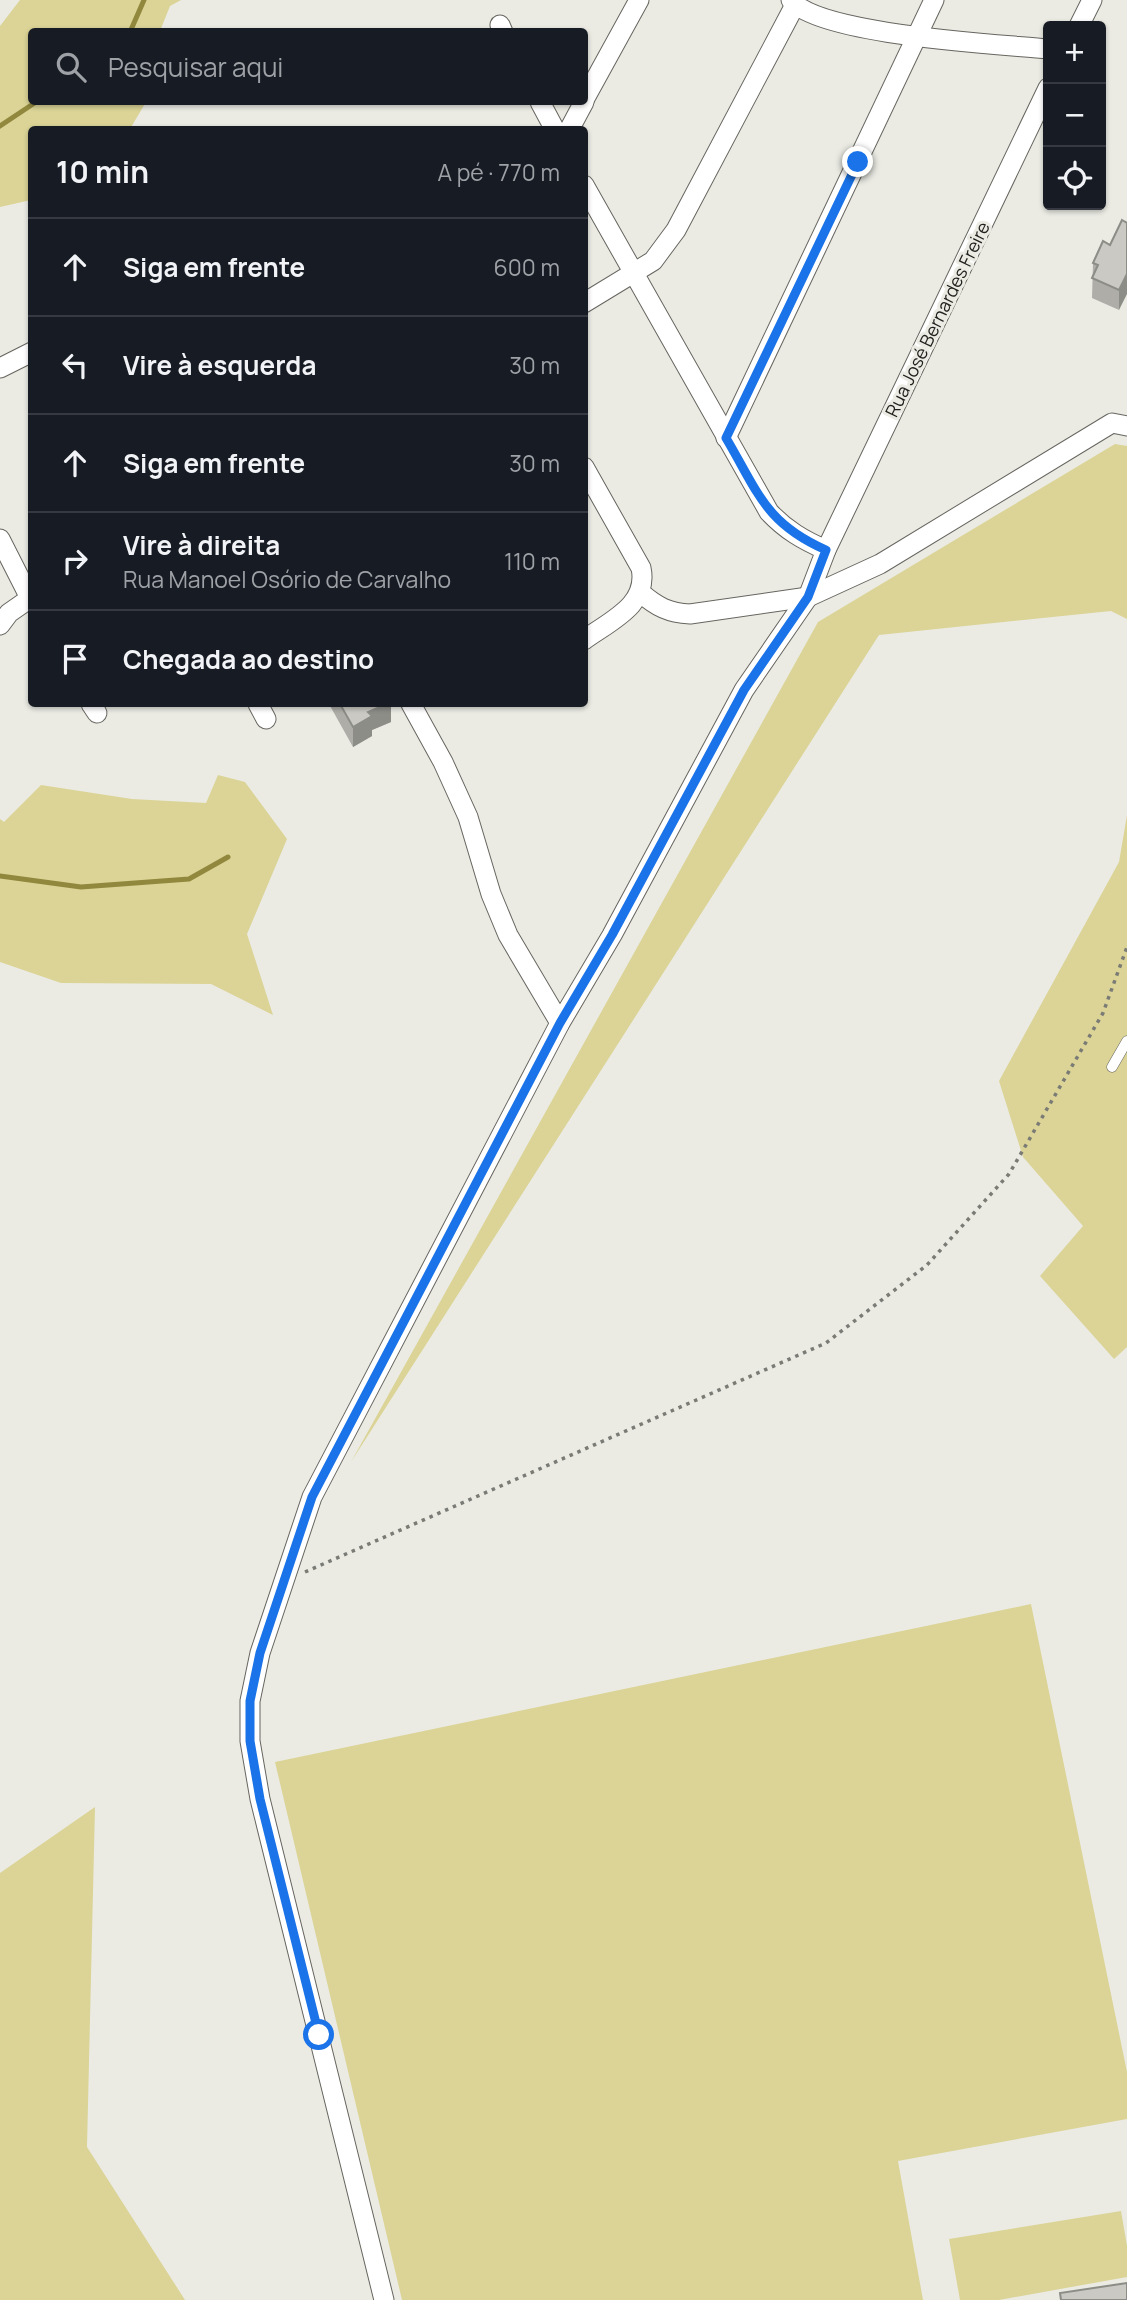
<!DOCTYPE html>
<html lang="pt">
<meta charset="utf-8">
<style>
:root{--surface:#171b24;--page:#242831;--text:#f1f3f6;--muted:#9ea1a6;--line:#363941}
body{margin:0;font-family:Manrope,sans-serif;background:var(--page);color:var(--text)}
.controls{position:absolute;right:21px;top:21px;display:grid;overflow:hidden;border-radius:7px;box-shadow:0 2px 5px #0004}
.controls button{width:63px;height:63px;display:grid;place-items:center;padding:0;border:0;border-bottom:2px solid var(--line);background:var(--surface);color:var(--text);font:35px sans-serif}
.stop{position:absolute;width:21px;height:21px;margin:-16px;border:5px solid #1a73e8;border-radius:50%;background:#fff}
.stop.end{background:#1a73e8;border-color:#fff;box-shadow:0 2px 7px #0008}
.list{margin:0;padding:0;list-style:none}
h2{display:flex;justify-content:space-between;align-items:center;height:91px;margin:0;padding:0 28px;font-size:30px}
h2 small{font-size:23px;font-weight:400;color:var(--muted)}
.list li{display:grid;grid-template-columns:46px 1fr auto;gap:21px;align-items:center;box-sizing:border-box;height:98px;padding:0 28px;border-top:2px solid var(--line)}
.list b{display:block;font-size:26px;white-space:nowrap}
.list p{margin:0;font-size:23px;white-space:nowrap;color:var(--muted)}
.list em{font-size:23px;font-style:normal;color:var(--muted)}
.icon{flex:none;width:38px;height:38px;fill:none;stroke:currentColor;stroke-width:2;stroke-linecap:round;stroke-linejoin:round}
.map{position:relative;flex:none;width:1127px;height:2300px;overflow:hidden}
.search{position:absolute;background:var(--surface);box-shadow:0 2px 5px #0004;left:28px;top:28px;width:560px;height:77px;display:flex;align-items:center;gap:18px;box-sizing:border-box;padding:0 24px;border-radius:7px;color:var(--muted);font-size:26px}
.panel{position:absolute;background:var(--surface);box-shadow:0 2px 5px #0004;left:28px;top:126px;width:560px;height:581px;border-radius:7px}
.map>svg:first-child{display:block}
</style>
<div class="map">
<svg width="1127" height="2300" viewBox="0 0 1127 2300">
<rect width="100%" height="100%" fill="#ebebe4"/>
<g fill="#dbd496">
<polygon points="20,0 181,0 170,6 160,31 32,32 32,102 146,102 130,129 32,130 31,200 0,207 0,26"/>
<polygon points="1115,444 1127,446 1127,619 1111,611 879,635 351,1462 818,622"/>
<polygon points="218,775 245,782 287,839 247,934 273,1015 211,984 61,983 0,962 0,819 4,822 41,785 132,799 206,803"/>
<polygon points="1127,815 1127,1347 1114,1359 1040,1276 1083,1226 1023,1157 999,1081 1119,862"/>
<polygon points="1031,1604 1127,2072 1127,2119 898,2161 923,2300 402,2300 275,1762"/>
<polygon points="95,1807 87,2147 185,2300 0,2300 0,1873"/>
<polygon points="1121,2211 1127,2246 1127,2277 999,2300 960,2300 949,2239"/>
</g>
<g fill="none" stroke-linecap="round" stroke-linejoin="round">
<g stroke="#91883d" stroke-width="5">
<polyline points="130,32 144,0"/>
<polyline points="0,126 36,102"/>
<polyline points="0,876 81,887 189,879 228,857"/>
</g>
<g stroke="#66655f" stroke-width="11">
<polyline id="service" points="1112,1067 1127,1041"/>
</g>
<g stroke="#66655f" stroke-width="21">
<g id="minor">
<path d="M791,0C819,35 999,44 1048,49"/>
<polyline points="500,25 503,32"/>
<polyline points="1079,26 1092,0"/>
<polyline points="584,100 639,0"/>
<polyline points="540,102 555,130"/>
<polyline points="569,130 584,102"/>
<path d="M584,185L769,512C786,530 803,540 826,550"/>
<polyline points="584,303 653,261 676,230 795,5"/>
<polyline points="0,368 32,352"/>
<polyline points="726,438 934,0"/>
<path d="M584,467L641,568C649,605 610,621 584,640"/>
<polyline points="0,539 32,602"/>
<path d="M641,593C657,607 669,613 690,614L808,597L880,564L1112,423L1127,426"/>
<polyline points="0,625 9,613 32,597"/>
<polyline points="91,704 97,713"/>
<polyline points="258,704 266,719"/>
<polyline points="411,704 443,762 468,817 491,894 508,935 560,1023"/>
<polyline points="384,2300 260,1799 250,1741 250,1701 260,1653 312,1497 560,1023 612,935 744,690 808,597 826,550 1048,88"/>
</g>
</g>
<polyline stroke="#7b7b76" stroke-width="3.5" stroke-dasharray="3.5 5" stroke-linecap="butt" points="305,1572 826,1343 927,1265 1009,1174 1103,1013 1127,947"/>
<use href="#service" stroke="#fff" stroke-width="10"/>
<use href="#minor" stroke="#fff" stroke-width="19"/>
</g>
<g fill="#aeada8">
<polygon points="1122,220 1119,310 1092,298 1093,263 1110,245"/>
<polygon points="329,704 391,704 391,722 372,730 372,736 353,747"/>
</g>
<g fill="#8d8d88">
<polygon points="1127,274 1127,294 1119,310 1119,290"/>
<polygon points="387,704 391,704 391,722 372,730 372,736 353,747 353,727 368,712"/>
</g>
<g fill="#cac9c3" stroke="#8d8d88" stroke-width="2">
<polygon points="1122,220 1127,223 1127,274 1119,290 1092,278 1098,265 1093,263 1103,241 1110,245"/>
<polygon points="340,704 387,704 368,712 372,716 353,727"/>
<polygon points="1127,2283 1127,2300 1061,2300 1060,2293"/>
</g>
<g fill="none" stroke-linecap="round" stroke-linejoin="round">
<path stroke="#1a73e8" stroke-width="9" d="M319,2035L260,1799L250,1741V1701L260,1653L312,1497L560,1023L612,935L744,690L808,597L826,550C765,523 758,492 726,438L858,162"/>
</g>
<g text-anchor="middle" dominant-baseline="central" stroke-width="6" stroke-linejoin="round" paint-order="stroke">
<g font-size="18" fill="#1e1e1b" stroke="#ebebe4">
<text transform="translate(937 319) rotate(-64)">Rua José Bernardes Freire</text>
</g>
</g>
</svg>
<div class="controls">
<button>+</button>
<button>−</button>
<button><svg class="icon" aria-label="locate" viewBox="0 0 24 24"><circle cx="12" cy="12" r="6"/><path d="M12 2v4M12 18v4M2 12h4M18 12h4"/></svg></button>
</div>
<div class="stop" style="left:319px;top:2035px"></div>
<div class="stop end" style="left:858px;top:162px"></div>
<div class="search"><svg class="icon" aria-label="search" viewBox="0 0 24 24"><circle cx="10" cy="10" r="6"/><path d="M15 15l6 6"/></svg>Pesquisar aqui</div>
<section class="panel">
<h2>10 min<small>A pé · 770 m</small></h2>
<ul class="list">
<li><svg class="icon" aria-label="ahead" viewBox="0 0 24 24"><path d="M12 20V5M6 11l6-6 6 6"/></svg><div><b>Siga em frente</b></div><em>600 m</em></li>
<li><svg class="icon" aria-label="left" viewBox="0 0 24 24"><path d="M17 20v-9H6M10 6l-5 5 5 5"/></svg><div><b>Vire à esquerda</b></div><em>30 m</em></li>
<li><svg class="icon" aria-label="ahead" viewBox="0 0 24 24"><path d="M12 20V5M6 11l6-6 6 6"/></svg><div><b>Siga em frente</b></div><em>30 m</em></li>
<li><svg class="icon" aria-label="right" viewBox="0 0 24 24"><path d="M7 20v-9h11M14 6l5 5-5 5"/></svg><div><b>Vire à direita</b><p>Rua Manoel Osório de Carvalho</p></div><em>110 m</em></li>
<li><svg class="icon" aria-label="arrive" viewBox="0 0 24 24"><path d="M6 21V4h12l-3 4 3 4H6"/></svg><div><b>Chegada ao destino</b></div></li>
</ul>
</section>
</div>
